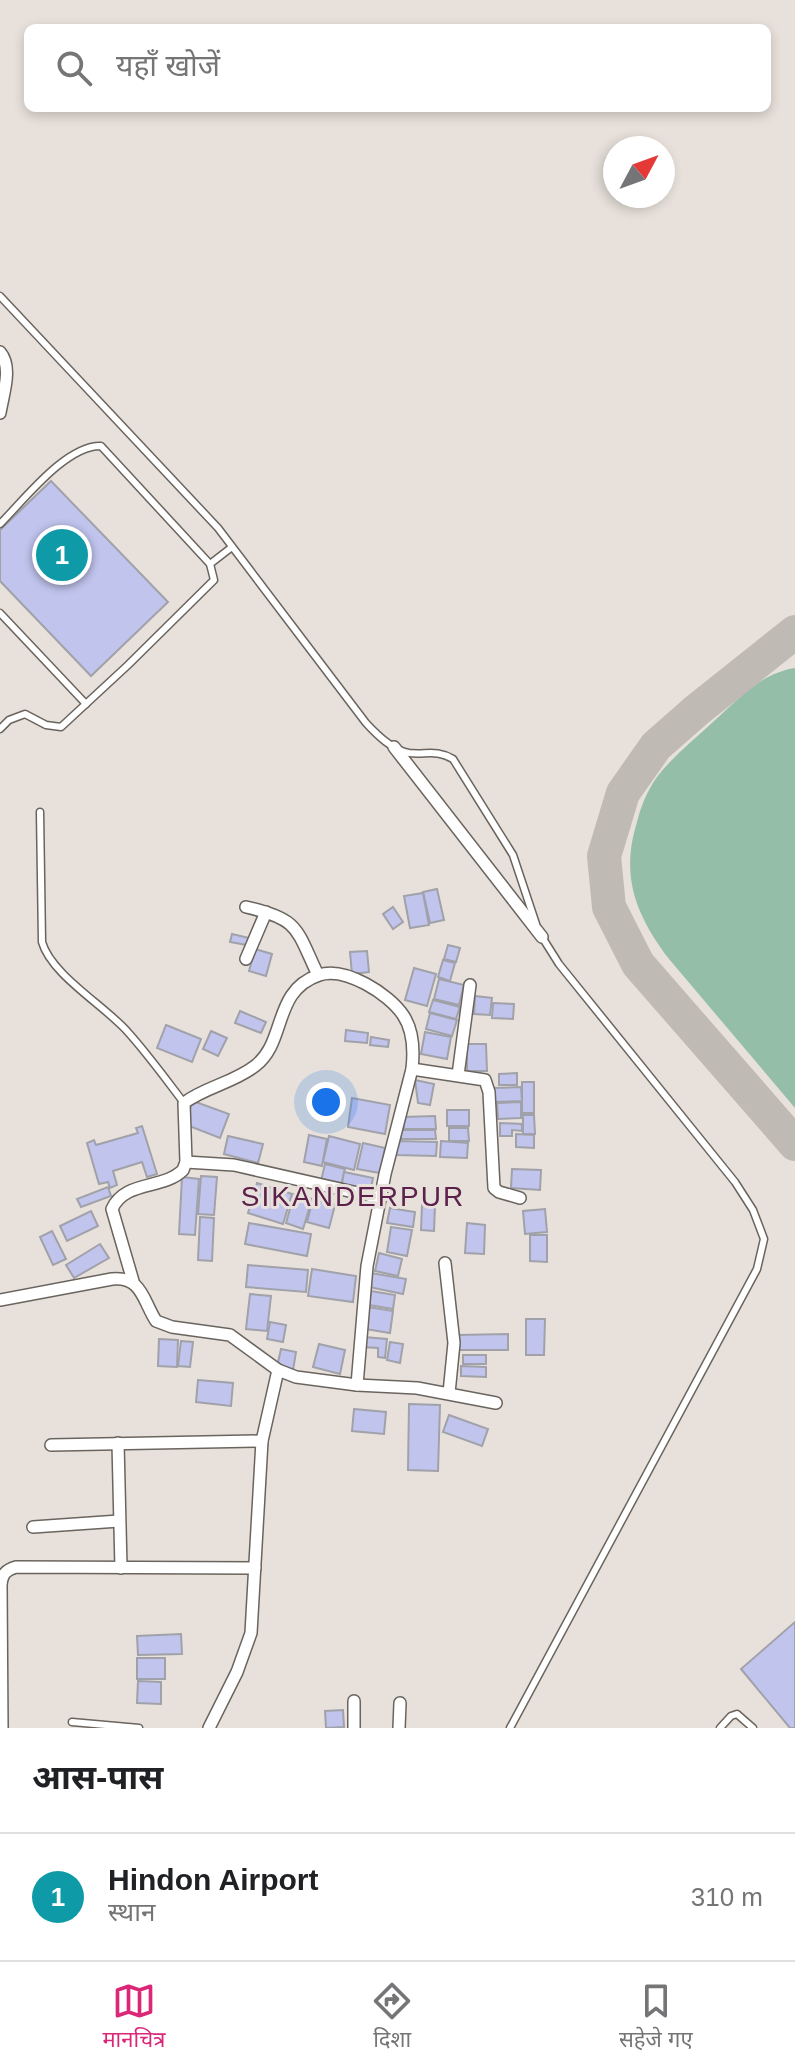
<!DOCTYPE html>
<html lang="hi">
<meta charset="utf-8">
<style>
:root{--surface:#fff;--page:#f2f2f2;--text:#202124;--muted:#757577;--line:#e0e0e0;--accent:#db2777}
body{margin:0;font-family:Arial,"Noto Sans Devanagari",sans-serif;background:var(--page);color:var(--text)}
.compass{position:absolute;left:603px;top:136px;width:72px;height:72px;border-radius:50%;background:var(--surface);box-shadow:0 4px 12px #0003;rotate:49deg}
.you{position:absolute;left:326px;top:1102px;width:28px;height:28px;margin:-20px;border:6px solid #fff;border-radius:50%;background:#1a73e8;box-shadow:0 0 0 12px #1a73e833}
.badge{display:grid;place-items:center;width:52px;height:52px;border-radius:50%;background:var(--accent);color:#fff;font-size:26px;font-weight:700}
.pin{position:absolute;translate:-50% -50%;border:4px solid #fff;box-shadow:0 2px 8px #0006}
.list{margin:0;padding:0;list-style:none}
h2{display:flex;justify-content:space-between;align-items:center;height:104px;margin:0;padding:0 32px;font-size:34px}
h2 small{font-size:26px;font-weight:400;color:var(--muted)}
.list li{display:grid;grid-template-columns:52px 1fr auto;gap:24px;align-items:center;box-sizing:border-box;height:128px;padding:0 32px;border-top:2px solid var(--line)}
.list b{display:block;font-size:30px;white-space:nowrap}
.list p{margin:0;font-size:26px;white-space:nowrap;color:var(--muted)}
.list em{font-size:26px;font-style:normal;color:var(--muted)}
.icon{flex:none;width:44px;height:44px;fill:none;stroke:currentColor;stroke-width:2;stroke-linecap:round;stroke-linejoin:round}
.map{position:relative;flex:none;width:795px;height:1728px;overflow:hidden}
.search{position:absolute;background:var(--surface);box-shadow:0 4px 12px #0003;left:24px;right:24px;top:24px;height:88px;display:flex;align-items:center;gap:20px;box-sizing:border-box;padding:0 28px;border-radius:12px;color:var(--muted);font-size:30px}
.sheet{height:232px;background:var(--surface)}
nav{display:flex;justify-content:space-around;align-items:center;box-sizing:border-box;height:112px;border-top:2px solid var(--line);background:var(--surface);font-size:22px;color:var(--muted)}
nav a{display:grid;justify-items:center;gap:4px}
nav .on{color:var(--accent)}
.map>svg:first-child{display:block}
</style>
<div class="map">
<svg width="795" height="1728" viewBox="0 0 795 1728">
<rect width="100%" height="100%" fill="#e8e1db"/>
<path fill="#95bea9" d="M795,668V1108L669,959C636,915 620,877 637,822C641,806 647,791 657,777C673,756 695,739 714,721C739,699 761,673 795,668Z"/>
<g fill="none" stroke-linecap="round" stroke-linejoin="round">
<polyline stroke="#c0bab4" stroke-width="34" points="795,632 697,710 656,746 623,793 604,856 609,907 638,964 795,1144"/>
</g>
<g fill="#c1c5ee" stroke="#a0a1a9" stroke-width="2">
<polygon points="51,481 168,602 91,676 0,581 0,530"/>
<polygon points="437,889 444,920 430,923 423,892"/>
<polygon points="423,893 429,925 410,928 404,896"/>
<polygon points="393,907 403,922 393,929 383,914"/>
<polygon points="232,934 249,938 247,945 230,942"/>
<polygon points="448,945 460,948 456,962 444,959"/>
<polygon points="255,949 272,954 266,976 249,971"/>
<polygon points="367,951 369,972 352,974 350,952"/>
<polygon points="443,960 455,963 450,981 438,977"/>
<polygon points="414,968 436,974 427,1006 405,1000"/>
<polygon points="439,979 464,985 459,1005 434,999"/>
<polygon points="475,996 492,998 490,1015 474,1014"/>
<polygon points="433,1000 460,1007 456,1019 429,1012"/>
<polygon points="493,1003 514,1004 513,1019 492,1018"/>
<polygon points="240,1011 266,1022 261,1033 235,1023"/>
<polygon points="430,1013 457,1020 452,1036 426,1029"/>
<polygon points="166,1025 201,1039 192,1062 157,1048"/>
<polygon points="346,1030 368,1033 367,1043 345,1041"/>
<polygon points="211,1031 227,1038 218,1056 203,1049"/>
<polygon points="425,1032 451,1037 447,1059 421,1054"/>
<polygon points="371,1037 389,1040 388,1047 370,1045"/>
<polygon points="467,1044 486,1044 487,1071 467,1071"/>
<polygon points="517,1073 517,1085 499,1085 499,1074"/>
<polygon points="415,1080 434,1084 430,1105 418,1103"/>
<rect x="522" y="1082" width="12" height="31"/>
<polygon points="521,1087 522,1101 492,1102 492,1088"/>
<polygon points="352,1098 390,1105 385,1134 348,1127"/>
<polygon points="193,1101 229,1114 220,1138 184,1124"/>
<polygon points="521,1102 521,1118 498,1119 497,1103"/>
<rect x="447" y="1110" width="22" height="16"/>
<polygon points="523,1115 534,1115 535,1134 523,1134"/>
<polygon points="435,1116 436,1129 404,1129 403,1117"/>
<polygon points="500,1123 522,1124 522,1131 512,1130 512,1136 500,1136"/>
<polygon points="142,1126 157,1174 147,1177 142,1162 113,1171 117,1185 110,1188 108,1182 99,1184 87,1143 94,1140 96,1145 138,1133 136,1128"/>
<polygon points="449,1128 468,1128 469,1141 449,1141"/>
<polygon points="401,1130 435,1130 436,1139 401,1139"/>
<polygon points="516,1134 534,1135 534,1148 516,1147"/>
<polygon points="309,1135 327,1139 322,1166 304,1162"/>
<polygon points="228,1136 263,1144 258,1163 224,1154"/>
<polygon points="329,1136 360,1144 354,1170 323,1162"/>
<polygon points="396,1141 437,1142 436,1156 396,1155"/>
<polygon points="441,1141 468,1143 467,1158 440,1157"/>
<polygon points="363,1143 385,1148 380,1173 357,1169"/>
<polygon points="325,1164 345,1169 341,1186 321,1181"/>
<polygon points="512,1169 541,1170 540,1190 511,1188"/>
<polygon points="344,1172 373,1178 370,1194 341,1189"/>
<polygon points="201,1176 217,1177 214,1215 198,1214"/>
<polygon points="182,1177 199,1179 195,1235 179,1234"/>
<polygon points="257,1183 292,1194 283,1224 248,1213"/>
<polygon points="108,1187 111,1196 81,1207 77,1199"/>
<polygon points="294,1194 312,1199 303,1229 286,1223"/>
<polygon points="313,1199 335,1205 329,1228 307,1222"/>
<polygon points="422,1204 435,1205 434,1231 421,1230"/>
<polygon points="390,1208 415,1212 413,1227 387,1223"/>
<polygon points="545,1209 547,1232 525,1234 523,1211"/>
<polygon points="91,1211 98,1226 67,1241 60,1226"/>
<polygon points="200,1217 214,1218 212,1261 198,1260"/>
<polygon points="249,1223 311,1234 307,1256 245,1244"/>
<polygon points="467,1223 485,1225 484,1254 465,1253"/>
<polygon points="391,1227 412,1230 407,1256 387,1252"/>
<polygon points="52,1231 66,1259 53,1265 40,1237"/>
<polygon points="530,1235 547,1235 547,1262 530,1261"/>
<polygon points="100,1244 109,1258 74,1278 66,1265"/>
<polygon points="379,1253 402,1259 398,1276 375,1271"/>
<polygon points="248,1265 308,1270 306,1292 246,1287"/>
<polygon points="312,1269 356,1276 353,1302 308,1296"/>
<polygon points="371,1273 406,1279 403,1294 369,1287"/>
<polygon points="371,1291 395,1295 393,1309 369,1305"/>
<polygon points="250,1294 271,1296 267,1331 246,1329"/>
<polygon points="368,1307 393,1311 390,1333 365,1329"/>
<polygon points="526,1319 545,1319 544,1355 526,1355"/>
<polygon points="270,1322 286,1325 283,1342 267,1339"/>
<polygon points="508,1334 508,1350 458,1350 458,1335"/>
<polygon points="364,1337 387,1339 385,1358 378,1357 378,1348 363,1347"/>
<polygon points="159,1339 178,1340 177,1367 158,1366"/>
<polygon points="181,1341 193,1342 190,1367 178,1366"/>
<polygon points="390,1342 403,1344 400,1363 387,1360"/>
<polygon points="319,1344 345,1350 340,1374 313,1367"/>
<polygon points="281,1349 296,1352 293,1370 277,1367"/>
<rect x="463" y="1355" width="23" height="9"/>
<polygon points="461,1366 486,1367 486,1377 461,1376"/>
<polygon points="198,1380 233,1383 231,1406 196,1402"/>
<polygon points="409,1404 440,1405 438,1471 408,1470"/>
<polygon points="354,1409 386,1412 384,1434 352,1431"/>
<polygon points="449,1415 488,1429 482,1446 443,1432"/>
<polygon points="795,1622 795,1728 790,1728 741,1669"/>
<polygon points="181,1634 182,1654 138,1655 137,1636"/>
<rect x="137" y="1658" width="28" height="21"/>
<polygon points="138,1681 161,1682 161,1704 137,1703"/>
<polygon points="343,1710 344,1727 326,1728 325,1711"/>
</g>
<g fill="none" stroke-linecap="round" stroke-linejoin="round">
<g stroke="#6a645e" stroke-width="9">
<g id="service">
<path d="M0,296L218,528L366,723C377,735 392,750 409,753C426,755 436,749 453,759L513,855L536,924"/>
<path d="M0,524C24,500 66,445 101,446L210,564L214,580L128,665L61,727L46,725L25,714L9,720L0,729"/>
<polyline points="210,564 232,547"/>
<polyline points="0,613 86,704"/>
<path d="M40,812L42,942C51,974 102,1004 126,1030C147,1053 165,1078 184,1103"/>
<polyline points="72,1722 139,1728"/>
<polyline points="510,1728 757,1269 764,1239 753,1210 735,1182 559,964 542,937"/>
<polyline points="720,1728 731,1716 737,1714 753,1728"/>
</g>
</g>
<g stroke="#6a645e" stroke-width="14">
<g id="minor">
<path d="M0,352C13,367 3,394 0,413"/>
<polyline points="394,747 542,937"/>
<path d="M246,907C300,919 296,929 318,975"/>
<polyline points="246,959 266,912"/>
<polyline points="412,1069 485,1080 489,1092 494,1188 499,1192 520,1198"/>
<polyline points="458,1075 470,985"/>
<polyline points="186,1162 234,1165 380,1198"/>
<polyline points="445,1263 454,1343 449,1393"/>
<path d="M133,1281L112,1209C125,1180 163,1190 183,1170L186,1162L184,1103C205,1087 233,1083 255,1066C287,1042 272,991 319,975C345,966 389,994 403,1015C414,1031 414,1051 412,1069L385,1174L367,1266L357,1385"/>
<path d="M0,1300L112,1279C142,1276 143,1301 156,1321L172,1327L230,1335L278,1370L296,1377L357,1385L417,1388L496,1403"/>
<polyline points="118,1443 121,1568"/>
<polyline points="51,1445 262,1441"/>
<polyline points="33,1527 119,1521"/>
<polyline points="354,1701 354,1728"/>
<path d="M2,1728L1,1585C2,1574 6,1570 16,1567L255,1568"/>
<polyline points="209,1728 237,1672 251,1633 262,1441 278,1370"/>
<polyline points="399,1728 400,1703"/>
</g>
</g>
<use href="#service" stroke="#fff" stroke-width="6"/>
<use href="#minor" stroke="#fff" stroke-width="11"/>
</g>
<g text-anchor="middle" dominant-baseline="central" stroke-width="6" stroke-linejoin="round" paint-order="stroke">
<g font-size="28" letter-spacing="2" fill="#5b214a" stroke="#e8e1db">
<text x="353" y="1196">SIKANDERPUR</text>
</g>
</g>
</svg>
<svg class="compass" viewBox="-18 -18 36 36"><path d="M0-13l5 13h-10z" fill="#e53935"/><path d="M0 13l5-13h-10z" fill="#757577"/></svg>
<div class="you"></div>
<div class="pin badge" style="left:62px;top:555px;background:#0f9aa8">1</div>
<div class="search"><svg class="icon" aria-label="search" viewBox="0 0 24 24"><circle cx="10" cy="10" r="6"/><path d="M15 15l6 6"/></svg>यहाँ खोजें</div>
</div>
<section class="sheet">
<h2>आस-पास<small></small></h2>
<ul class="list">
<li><span class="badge" style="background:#0f9aa8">1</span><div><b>Hindon Airport</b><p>स्थान</p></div><em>310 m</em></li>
</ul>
</section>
<nav>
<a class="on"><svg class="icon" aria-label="map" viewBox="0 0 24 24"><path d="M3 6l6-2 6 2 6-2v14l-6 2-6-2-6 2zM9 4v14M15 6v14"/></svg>मानचित्र</a>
<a><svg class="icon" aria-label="directions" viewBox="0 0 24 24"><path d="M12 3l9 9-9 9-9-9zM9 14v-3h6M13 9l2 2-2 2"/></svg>दिशा</a>
<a><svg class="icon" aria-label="saved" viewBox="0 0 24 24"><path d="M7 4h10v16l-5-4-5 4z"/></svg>सहेजे गए</a>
</nav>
